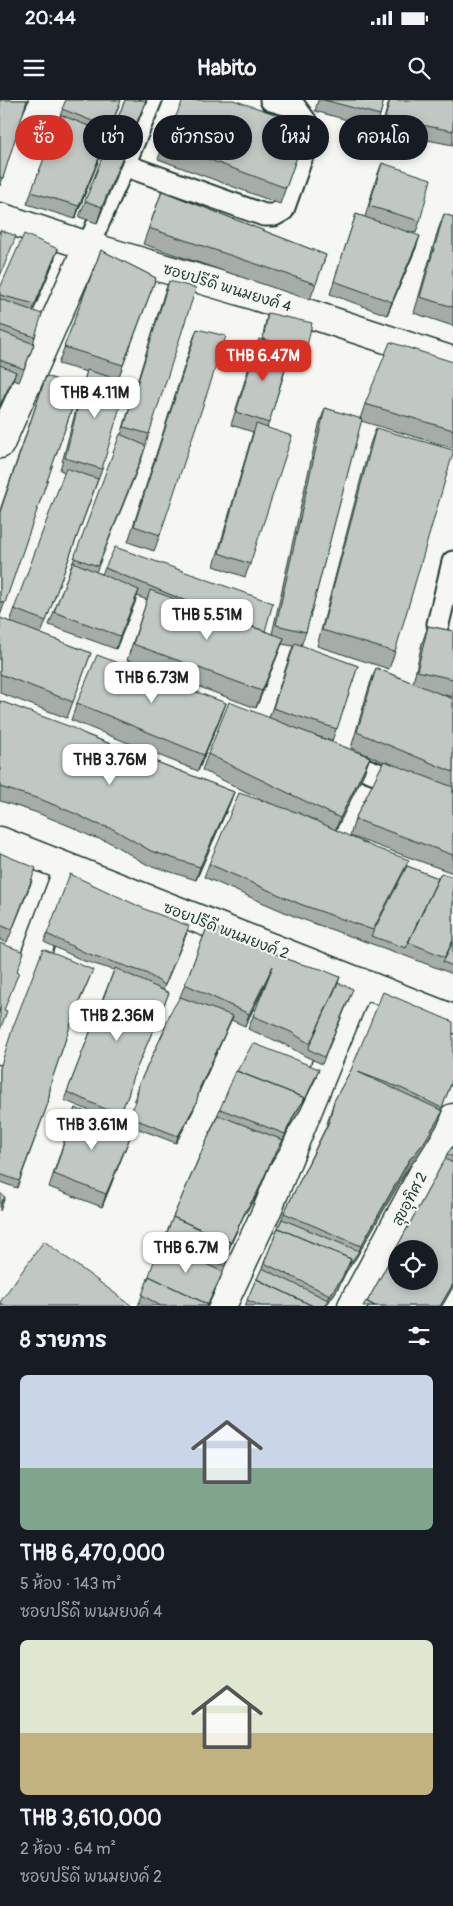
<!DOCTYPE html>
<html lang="th">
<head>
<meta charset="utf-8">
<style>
	:root { --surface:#171b24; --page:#20242c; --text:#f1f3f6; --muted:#9ea1a6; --accent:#d93025 }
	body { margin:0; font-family:Pangolin,"Playpen Sans Thai",sans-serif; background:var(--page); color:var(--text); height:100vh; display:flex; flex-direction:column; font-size:19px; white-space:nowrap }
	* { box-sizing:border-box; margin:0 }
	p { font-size:16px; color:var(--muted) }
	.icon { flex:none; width:28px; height:28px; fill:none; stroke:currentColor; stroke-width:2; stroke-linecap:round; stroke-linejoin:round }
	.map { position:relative; height:1206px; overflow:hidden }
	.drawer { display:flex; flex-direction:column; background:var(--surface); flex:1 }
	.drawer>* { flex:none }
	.hud { position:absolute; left:15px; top:15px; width:424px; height:45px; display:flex; gap:10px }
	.fabs { position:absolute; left:388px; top:1140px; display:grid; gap:10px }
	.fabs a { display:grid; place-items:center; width:50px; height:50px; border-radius:50%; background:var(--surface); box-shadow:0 2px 8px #0003; font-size:25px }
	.price { position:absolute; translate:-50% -42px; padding:0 11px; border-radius:10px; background:#fff; color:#222; font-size:16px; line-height:32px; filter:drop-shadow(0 1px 2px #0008) }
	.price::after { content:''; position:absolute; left:50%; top:30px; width:15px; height:11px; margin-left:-8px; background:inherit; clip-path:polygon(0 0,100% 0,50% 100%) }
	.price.current { background:var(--accent); color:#fff }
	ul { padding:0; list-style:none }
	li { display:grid; align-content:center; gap:10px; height:265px; padding:0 20px }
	li span { display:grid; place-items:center; height:155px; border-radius:8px; color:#555 }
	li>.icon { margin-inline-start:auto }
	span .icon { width:90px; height:90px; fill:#fffc; stroke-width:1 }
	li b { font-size:21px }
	h2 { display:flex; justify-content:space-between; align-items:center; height:60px; padding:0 20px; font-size:21px }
	.chip { padding:0 18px; border-radius:22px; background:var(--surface); box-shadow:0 2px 8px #0003; font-size:18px; line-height:45px }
	.chip.current { background:var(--accent); color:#fff }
	.status { display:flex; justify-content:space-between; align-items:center; height:35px; padding:0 25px; background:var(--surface); direction:ltr }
	.status svg { height:14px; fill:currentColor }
	header { display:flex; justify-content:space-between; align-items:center; height:65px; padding:0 20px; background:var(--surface); font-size:22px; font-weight:700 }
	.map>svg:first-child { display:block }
</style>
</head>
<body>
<div class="status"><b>20:44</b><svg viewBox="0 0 49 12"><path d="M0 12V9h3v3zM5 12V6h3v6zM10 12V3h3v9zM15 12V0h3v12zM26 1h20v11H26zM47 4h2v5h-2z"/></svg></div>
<header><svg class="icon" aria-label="menu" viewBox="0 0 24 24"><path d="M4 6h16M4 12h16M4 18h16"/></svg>Habito<svg class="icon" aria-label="search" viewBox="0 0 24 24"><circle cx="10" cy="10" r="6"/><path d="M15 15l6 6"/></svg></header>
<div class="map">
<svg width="453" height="1206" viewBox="0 0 453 1206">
	<rect width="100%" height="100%" fill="#f6f6f2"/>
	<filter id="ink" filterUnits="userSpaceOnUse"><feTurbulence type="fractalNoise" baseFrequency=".02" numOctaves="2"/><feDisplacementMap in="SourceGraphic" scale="10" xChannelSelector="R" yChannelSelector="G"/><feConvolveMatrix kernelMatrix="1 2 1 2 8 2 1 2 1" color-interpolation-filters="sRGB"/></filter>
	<g filter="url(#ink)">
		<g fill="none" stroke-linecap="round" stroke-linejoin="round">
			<defs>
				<path id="lane" d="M124,65L151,0
					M88,146L124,65L264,115H274L283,110L306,45V22L295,7L271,0
					M438,524L453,462
					M339,659L453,703"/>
				<path id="street" d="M0,117L88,146L240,191L453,261
					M0,344L88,146
					M0,741L453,919
					M0,950L68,769
					M222,1206L268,1108L360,882
					M352,1206L453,1018"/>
			</defs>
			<use href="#lane" stroke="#1f3d34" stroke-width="25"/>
			<use href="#street" stroke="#1f3d34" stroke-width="31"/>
			<use href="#lane" stroke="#f6f6f2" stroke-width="21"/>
			<use href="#street" stroke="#f6f6f2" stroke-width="28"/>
		</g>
		<path fill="#a6aca8" stroke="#1f3d34" d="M0,0H29L23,13L0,86Z
			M66,0H121L104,47L75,119L27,104Z
			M125,0H147L97,123L79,117Z
			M318,0H384L380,15L376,28L315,11Z
			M389,0H453V45L381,31Z
			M308,25L280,104L158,59L164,43Z
			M382,63L420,121L416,133L408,131L416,148L387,215L330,194L356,114L365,117L377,76Z
			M162,91L326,155L310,200L143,144Z
			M444,114L453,117V226L414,213L438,130Z
			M101,150L156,178L118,279L102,369L41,534L91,553L67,618L0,593V518L10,522L65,372L60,370L83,283L87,272L58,264Z
			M54,161L33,211L35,237L33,244H34L29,257L19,282L13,280L0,308V188Z
			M169,181L149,334L142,358L96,472L102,474L105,468L272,534L319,325L325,308L360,319L365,304L453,262V348L361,321L306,532L301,546L358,566L332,641L316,636L370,657L364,673L336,730L407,766L438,778L453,777V874L403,855L296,817L204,777L209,764L271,704L202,670L208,654L269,618L293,546L282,544L256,608L127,560L147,500L137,496L116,549L49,525L121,335L164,194Z
			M268,213L306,251L304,258L290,255L267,328L250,464L245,477L214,466L253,332L231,325L254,251L259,239L262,240L266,220Z
			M197,229L160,435L154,451L128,442L191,245Z
			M46,276L79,288L0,516V410Z
			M376,328L395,552L389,569L317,546L370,344Z
			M428,526L453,531V597L441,594L453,599V773L350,736L355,719L384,662L351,648L370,584L376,568L413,583L422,543Z
			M0,601L234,692L229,705L196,780L146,764L109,742L90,736L72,727L35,712L0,701Z
			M77,603H226L220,619L198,671L71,620Z
			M0,753L32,781L7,843L0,840Z
			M208,825L297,863L340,877L338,883L350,897L322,964L305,956L286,945L248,929L266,884L245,926L231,920L200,990L193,1011L176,1043L126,1024L134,1006L136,991L139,984L180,897Z
			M187,833L163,890L169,893L166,900L131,981L128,996L116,1022L64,1000L114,870L84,861L44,842L47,834Z
			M90,877L75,912L51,982L48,1003L17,1088L0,1082V968Z
			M351,970L453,979L441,1010L443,1011L438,1024L418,1056L405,1073L356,1158L346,1172L337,1190L326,1206H245L256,1179H257L262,1168L284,1113L326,1027L334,1001Z
			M317,976L300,1011L289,1028L281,1047L269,1066L254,1100L243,1117L229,1147L225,1166L220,1179L208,1206H138L173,1117L220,1009Z
			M75,1008L128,1042L102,1107L49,1087Z
			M453,1046V1187L442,1206H363L367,1202L445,1059L447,1054Z
			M0,1202L132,1206H0Z"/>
		<path fill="#878c88" stroke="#1f3d34" d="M27,0H29L21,17Z
			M146,0H147L97,123L102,107Z
			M109,34L104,47L75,119L79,106Z
			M420,136L416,148L387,215L392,202Z
			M58,149L54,161L31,217L35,204Z
			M16,272L11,285L0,308V305Z
			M139,490L135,503L116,549L120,536Z
			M284,538L278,554L256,608L262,591Z
			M226,603L220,619L198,671L204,655Z
			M370,657L364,673L334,734L340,718Z
			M234,692L229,705L196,780L200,767Z
			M273,866L268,879L245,926L249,914Z
			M233,916L230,923L198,994L200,987Z
			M319,969L300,1011L289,1028L281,1047L269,1066L254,1100L243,1117L226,1155L246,1110L272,1059L283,1040L294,1015Z
			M196,1004L193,1011L176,1043L178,1036Z
			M443,1011L438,1024L418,1056L405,1073L356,1158L346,1172L337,1190L326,1206H324L328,1200L330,1195L351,1159L359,1151L361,1146L409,1060Z
			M133,1030L128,1042L102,1107L106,1094Z
			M5,1097L0,1111V1104Z
			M223,1172L220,1179L208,1206H207Z
			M453,1184V1187L442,1206H440Z"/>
		<path fill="#c1c8c3" stroke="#1f3d34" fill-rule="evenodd" d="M0,0H27L3,78L0,77Z
			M66,0H121L110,28L62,9Z
			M125,0H146L102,107L85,101Z
			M183,0H233L308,25L286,88L164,43Z
			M324,0H384L380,15Z
			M390,0H453V31L385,18Z
			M61,15L109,34L79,106L31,92Z
			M382,63L431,79L420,121L369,106Z
			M162,91L326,155L316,184L149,128Z
			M356,114L420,136L392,202L334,181Z
			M444,114L453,117V207L420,197Z
			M0,130L16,136L0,176Z
			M24,134L58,149L35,204L0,195V188Z
			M101,150L156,178L123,265L64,247Z
			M169,181L196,188L149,334L124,327Z
			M0,199L42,214L35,237L0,225Z
			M268,213L312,223L306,251L263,239Z
			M197,229L226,236L160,435L134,426Z
			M0,231L34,244L24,269L0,260Z
			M259,239L290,252L269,323L236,312Z
			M390,242L453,262V330L365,304Z
			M0,265L16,272L0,305Z
			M87,270L127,282L102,369L65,358Z
			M46,276L79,288L5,503L0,502V412Z
			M325,308L362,319L306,532L276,525Z
			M256,324L292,336L250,464L219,453Z
			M376,328L453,350V353L395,552L322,530Z
			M120,334L146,346L98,466L74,458Z
			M66,368L98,379L46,521L14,509Z
			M115,447L273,503L265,531L243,524L105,468Z
			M73,462L139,490L120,536L54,512Z
			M150,490L284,538L262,591L133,544Z
			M0,518L91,553L73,602L0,574Z
			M428,526L453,531V579L417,571Z
			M295,543L358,566L337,629L273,608Z
			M97,555L226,603L204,655L77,603Z
			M376,568L453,599V672L357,632Z
			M0,601L71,627L87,635L234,692L200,767L151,751L113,729L94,723L76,714L40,699L0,687Z
			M229,602L370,657L340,718L208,654Z
			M384,661L453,687V755L355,719Z
			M239,693L299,713L373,747L409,760L373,830L300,804L209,764Z
			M0,753L36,768L12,830L0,825Z
			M407,766L438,778L406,848L371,836Z
			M441,773L453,777V840L445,857L408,842Z
			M70,774L147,810L189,826L165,885L146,873L86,853L47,834Z
			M208,825L297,863L321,869L340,877L310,944L291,932L253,916L273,866L249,914L185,884Z
			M453,842V866L443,862Z
			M0,843L24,852L17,871L19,872L4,910L7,911L0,930Z
			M43,849L93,870L77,906L51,982L48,1003L19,1081L0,1074V968L13,927Z
			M115,868L169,893L132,979L128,996L119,1015L67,992Z
			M338,883L353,889L324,957L308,949Z
			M383,892L453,922V978L442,1008L403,989L358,972L443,1011L423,1044L409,1060L361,1146L284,1113L329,1022L334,1001L351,970Z
			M180,897L233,916L200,987L196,1004L178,1036L129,1017L136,1001L139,984L163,933L170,913Z
			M253,943L319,969L303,1004L305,998L237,971Z
			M236,971L305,998L294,1015L285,1034L220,1009Z
			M75,1008L133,1030L106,1094L54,1074Z
			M218,1015L283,1040L272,1059L257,1093L246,1110L230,1144V1142L173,1117Z
			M453,1046V1057L447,1054Z
			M445,1059L453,1063V1184L440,1206H375L367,1202ZM396,1149H429V1181H396Z
			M0,1093L5,1097L0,1104Z
			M173,1117L230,1142L225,1166L165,1138Z
			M282,1119L359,1151L349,1165L351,1159L278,1128Z
			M278,1128L351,1159L342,1178L330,1195L264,1163Z
			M44,1141L132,1206H6L0,1202Z
			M163,1144L223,1172L207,1206V1204L149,1176L148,1179L153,1164Z
			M262,1168L328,1200L324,1206H313L257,1179Z
			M149,1176L207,1204V1206H161L142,1195Z
			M256,1179L313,1206H261L247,1200Z
			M366,1201L375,1206H363Z"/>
	</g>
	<g text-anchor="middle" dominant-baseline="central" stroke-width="4" stroke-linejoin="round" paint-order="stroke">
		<g font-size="15" fill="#1f3d34" stroke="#f6f6f2">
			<text transform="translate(227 188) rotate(17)">ซอยปรีดี พนมยงค์ 4</text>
			<text transform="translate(226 831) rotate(21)">ซอยปรีดี พนมยงค์ 2</text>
			<text transform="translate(410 1099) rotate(-62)">สุขอุทิศ 2</text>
		</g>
	</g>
</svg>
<div class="fabs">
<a><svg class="icon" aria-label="locate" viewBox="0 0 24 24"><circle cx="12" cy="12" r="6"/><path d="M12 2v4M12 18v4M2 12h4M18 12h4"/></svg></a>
</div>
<b class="price current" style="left:263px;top:282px">THB 6.47M</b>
<b class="price" style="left:95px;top:319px">THB 4.11M</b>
<b class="price" style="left:207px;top:541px">THB 5.51M</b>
<b class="price" style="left:152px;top:604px">THB 6.73M</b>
<b class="price" style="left:110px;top:686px">THB 3.76M</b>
<b class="price" style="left:117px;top:942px">THB 2.36M</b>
<b class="price" style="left:92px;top:1051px">THB 3.61M</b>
<b class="price" style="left:186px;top:1174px">THB 6.7M</b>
<div class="hud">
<a class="chip current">ซื้อ</a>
<a class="chip">เช่า</a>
<a class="chip">ตัวกรอง</a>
<a class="chip">ใหม่</a>
<a class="chip">คอนโด</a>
</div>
</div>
<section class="drawer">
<h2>8 รายการ<svg class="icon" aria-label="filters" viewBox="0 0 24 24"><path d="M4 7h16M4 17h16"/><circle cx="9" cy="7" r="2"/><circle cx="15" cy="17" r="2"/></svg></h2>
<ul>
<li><span style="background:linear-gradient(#c9d6e8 60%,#7fa58c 0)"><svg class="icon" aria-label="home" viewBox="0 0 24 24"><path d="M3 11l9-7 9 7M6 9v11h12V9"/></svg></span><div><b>THB 6,470,000</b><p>5 ห้อง · 143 m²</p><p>ซอยปรีดี พนมยงค์ 4</p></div></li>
<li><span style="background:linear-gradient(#dfe7d0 60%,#c2b280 0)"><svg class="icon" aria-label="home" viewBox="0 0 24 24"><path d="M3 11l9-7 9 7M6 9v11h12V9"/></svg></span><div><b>THB 3,610,000</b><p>2 ห้อง · 64 m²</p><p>ซอยปรีดี พนมยงค์ 2</p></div></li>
</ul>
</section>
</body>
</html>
